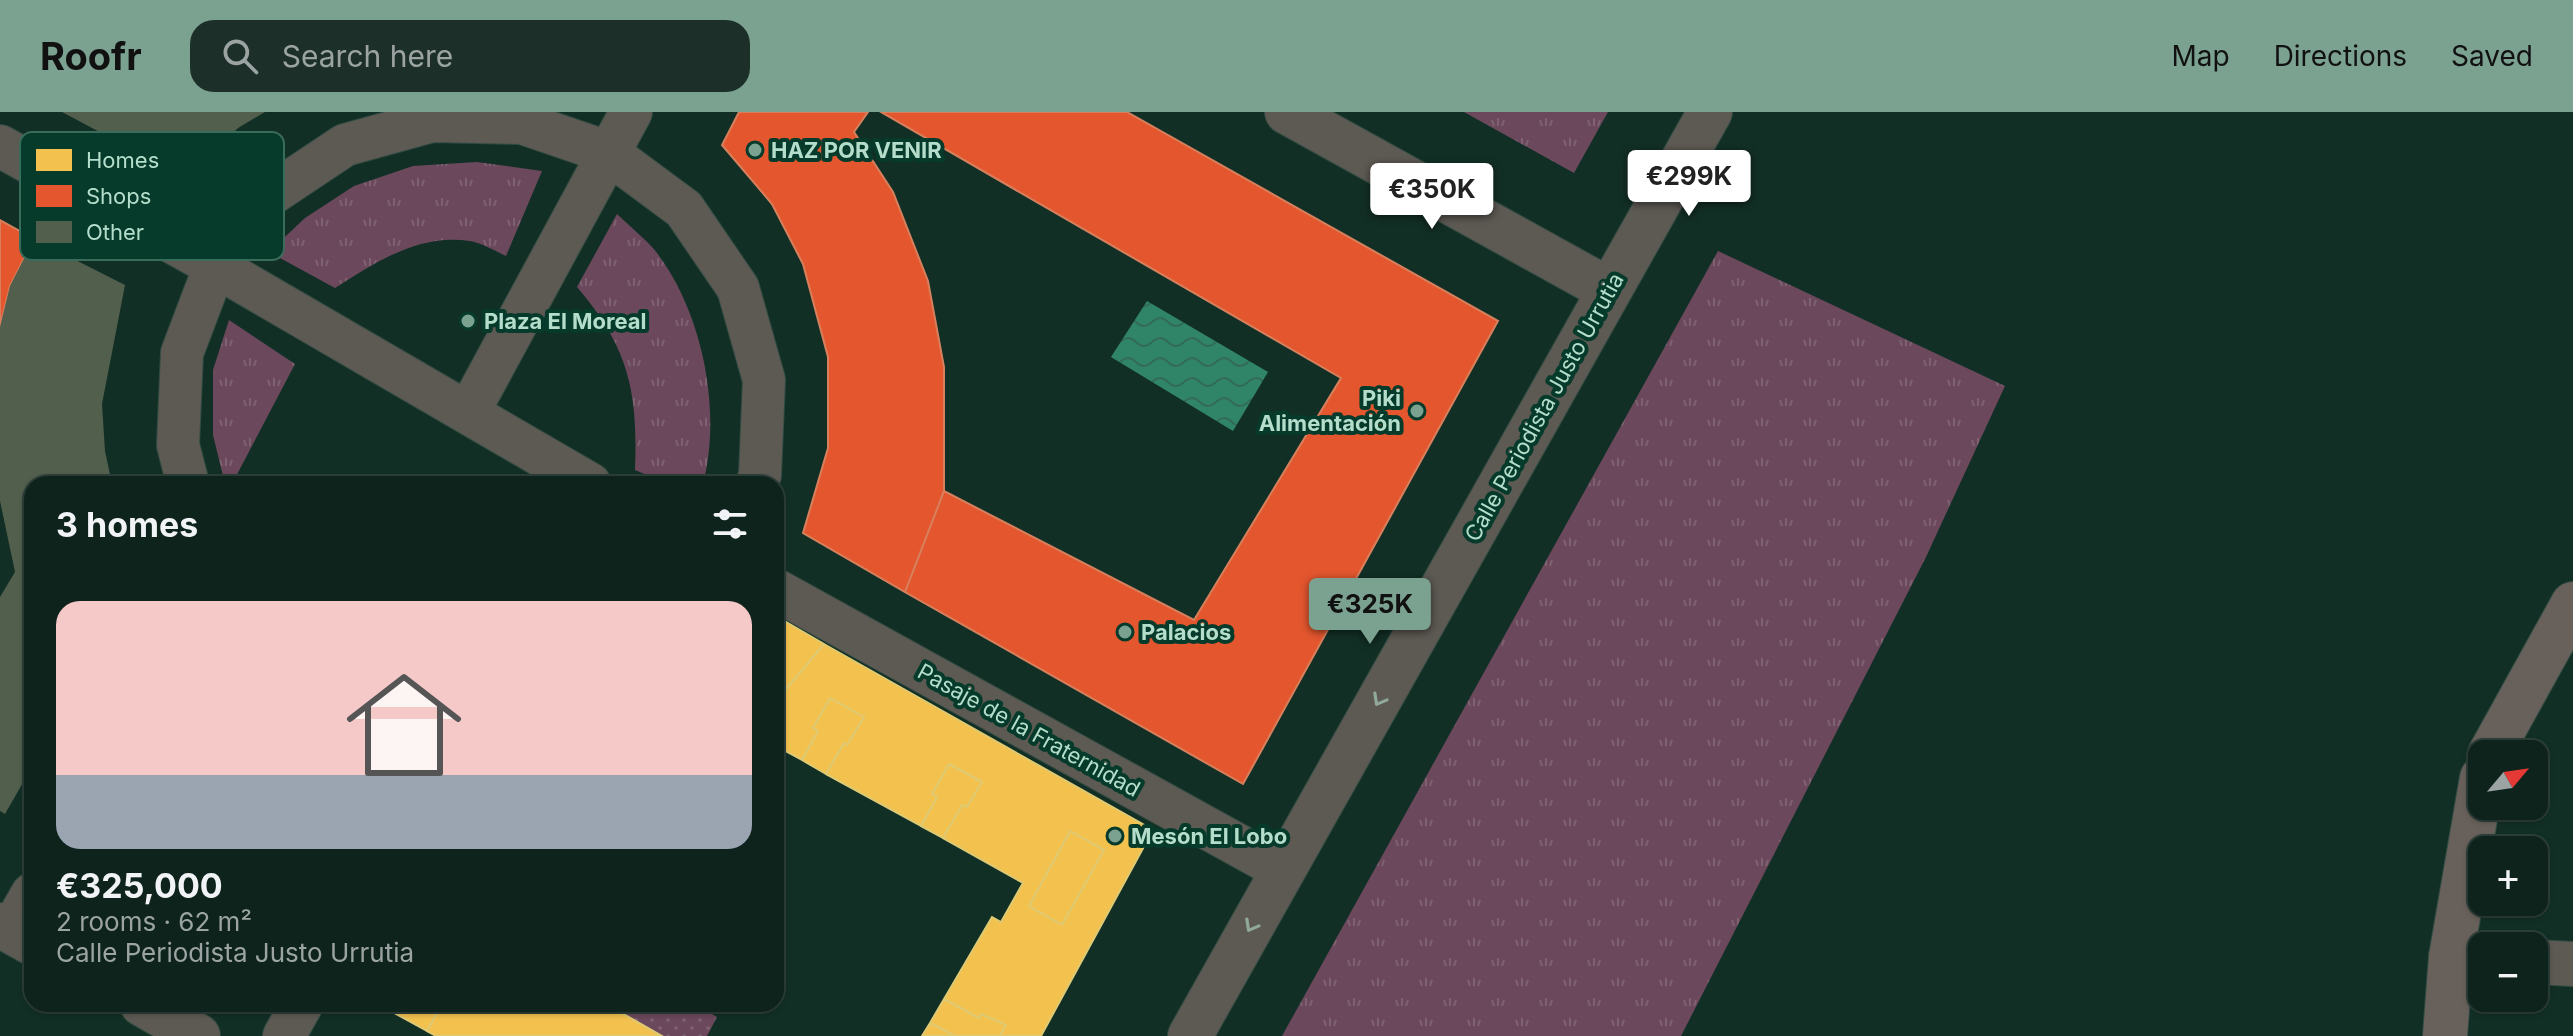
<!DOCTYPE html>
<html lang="en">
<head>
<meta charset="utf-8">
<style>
	:root { --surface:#0e231c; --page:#1c2f29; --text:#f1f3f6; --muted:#9ba4a3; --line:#2e403b; --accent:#7ba191 }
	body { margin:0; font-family:Inter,sans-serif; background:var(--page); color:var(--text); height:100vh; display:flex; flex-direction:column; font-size:30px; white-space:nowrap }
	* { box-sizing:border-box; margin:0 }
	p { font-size:26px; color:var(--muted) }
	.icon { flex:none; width:44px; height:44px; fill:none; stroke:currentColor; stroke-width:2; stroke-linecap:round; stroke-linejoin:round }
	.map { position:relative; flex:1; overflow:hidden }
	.sheet { position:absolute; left:24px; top:364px; width:760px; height:536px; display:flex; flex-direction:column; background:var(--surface); border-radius:24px; box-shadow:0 2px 6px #0004,0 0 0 2px var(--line) }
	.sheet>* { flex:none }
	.needle { width:52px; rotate:61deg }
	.fabs { position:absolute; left:2468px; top:628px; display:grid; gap:16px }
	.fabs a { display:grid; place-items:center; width:80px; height:80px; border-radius:16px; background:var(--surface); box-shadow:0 2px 6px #0004,0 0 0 2px var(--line); font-size:40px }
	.price { position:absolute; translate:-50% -68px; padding:0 18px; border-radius:8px; background:#fff; color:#222; font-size:26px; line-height:52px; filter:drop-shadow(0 2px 4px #0008) }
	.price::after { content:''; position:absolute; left:50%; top:48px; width:24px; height:18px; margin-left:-12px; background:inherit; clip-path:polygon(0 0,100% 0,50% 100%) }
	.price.current { background:var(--accent); color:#111 }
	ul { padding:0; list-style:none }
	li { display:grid; align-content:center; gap:16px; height:424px; padding:0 32px }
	li span { display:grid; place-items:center; height:248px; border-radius:24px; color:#555 }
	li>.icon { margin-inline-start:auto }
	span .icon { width:144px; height:144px; fill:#fffc; stroke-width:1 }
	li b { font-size:34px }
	h2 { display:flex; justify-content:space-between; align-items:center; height:96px; padding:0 32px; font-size:34px }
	header { display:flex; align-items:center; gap:48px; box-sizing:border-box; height:112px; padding:0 40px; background:var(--accent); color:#111 }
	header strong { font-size:38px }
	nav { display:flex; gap:44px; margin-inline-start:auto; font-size:28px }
	.search { width:560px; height:72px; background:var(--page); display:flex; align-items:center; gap:20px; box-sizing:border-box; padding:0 28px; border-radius:24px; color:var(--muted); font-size:30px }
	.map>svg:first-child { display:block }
</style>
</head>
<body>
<header>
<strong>Roofr</strong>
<div class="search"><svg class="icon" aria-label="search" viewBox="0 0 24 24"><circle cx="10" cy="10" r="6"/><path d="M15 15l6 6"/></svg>Search here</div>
<nav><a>Map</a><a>Directions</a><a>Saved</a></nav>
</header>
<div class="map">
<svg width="2573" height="924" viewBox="0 0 2573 924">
	<defs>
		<pattern id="grass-tufts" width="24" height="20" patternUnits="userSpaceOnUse" patternTransform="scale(2)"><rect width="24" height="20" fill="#6b485c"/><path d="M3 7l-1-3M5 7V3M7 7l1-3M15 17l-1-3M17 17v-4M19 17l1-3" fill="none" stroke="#7e6272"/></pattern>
		<pattern id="garden-dots" width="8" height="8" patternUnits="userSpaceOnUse" patternTransform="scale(2)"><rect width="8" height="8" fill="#6b485c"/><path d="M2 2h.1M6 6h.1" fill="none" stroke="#7e6272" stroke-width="1.8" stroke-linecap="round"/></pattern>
		<pattern id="water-waves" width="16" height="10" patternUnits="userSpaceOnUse" patternTransform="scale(2)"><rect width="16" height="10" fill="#308568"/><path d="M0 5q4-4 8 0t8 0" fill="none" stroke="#326b57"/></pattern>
	</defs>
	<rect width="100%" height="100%" fill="#122f26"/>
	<path fill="url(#grass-tufts)" d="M1464,0H1608L1574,61Z
		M477,50L542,59L506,144C495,139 482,131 470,129C419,121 376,150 335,176L269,140L305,106L354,74L413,54Z
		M617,102C630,115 646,127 657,141C703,202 722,299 703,372H668L635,358C638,280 629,236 577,175Z
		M1718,139L2005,274L1926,445L1681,924H1282Z
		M229,208L295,252L232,372H225L213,323V258Z"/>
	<path fill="url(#garden-dots)" d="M606,892H695L717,905L707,924H662Z"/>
	<path fill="url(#water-waves)" d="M1147,189L1268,260L1233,319L1111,245Z"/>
	<path fill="#f2c14e" stroke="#dfca74" stroke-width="2" fill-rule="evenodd" d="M776,504L824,532L776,589Z
		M824,532L1153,718L1041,924H1000L1006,913L981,902L979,906L944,887L992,805L1001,810L1023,771L943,726L962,693L967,695L982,670L949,652L932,682L937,685L921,714L826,662L844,631L847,633L864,605L830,586L813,616L818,619L802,648L776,634V589ZM1070,719L1104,738L1062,813L1029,794Z
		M830,586L864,605L847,633L844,631L826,662L802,648L818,619L813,616Z
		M949,652L982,670L967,695L962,693L943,726L921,714L937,685L932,682Z
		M1070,719L1104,738L1062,813L1029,794Z
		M944,887L979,906L981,902L1006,913L1000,924H955L930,911Z
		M378,892H442L427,919Z
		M442,892H606L662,924H436L427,919Z
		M930,911L955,924H922Z"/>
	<path fill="#e4572e" stroke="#d6805d" stroke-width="2" d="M739,0H868L854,20L893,80L928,169L944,255V379L905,480L803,421L828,336V245L803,152L772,92L722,33Z
		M881,0H1127L1498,209L1243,672L905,480L944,379L1194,508L1341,266Z
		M0,108L34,127L10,174L0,215Z"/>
	<path fill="#525f4c" d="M62,0H265L238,16L188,67Z
		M34,127L125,173L102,292L105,339L112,372H32V655L5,702L0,699V485L15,460L0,389V215L10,174Z"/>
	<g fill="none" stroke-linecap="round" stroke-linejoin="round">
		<defs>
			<path id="pedestrian" d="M0,34L215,154L590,372
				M468,301L631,0
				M188,372L178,333L182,241L215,154L270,83L345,33L432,9L522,11L607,40L684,97L738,176L764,268L760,363L757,372
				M776,478L1283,758
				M11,819L32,782
				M284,924L302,892"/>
			<path id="minor" d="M1287,0L1609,178
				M2451,845L2482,847
				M2534,850L2573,852"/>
			<path id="tertiary" d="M0,813L32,831
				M142,892L198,924
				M1190,924L1710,0"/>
			<path id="secondary" d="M2490,642L2573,492
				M2445,924L2451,845L2482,666"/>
		</defs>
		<use href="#pedestrian" stroke="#324c43" stroke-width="44"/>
		<use href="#minor" stroke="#324c43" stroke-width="46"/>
		<use href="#tertiary" stroke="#324c43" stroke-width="46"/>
		<use href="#secondary" stroke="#324c43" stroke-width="46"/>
		<use href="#pedestrian" stroke="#5d5953" stroke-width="42"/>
		<use href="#minor" stroke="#5d5953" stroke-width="44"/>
		<use href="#tertiary" stroke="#5d5953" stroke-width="44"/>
		<use href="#secondary" stroke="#68615b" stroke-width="44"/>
	</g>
	<defs><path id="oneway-chevron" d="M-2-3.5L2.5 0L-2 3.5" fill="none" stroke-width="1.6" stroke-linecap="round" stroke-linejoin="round" transform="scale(2)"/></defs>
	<g stroke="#91a99b">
		<use href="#oneway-chevron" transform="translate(1379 588) rotate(119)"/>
		<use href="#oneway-chevron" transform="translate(1251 814) rotate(119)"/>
	</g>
	<g fill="#7ba191" stroke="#063b2b" stroke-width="3">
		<circle cx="755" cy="38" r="8"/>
		<circle cx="468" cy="209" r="8"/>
		<circle cx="1417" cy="299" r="8"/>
		<circle cx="1125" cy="520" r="8"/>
		<circle cx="1115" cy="724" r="8"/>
	</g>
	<g text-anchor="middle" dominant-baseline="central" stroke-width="8" stroke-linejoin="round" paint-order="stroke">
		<g font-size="22" font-weight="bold" fill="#b4decb" stroke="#063b2b" text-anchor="start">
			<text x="771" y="38">HAZ POR VENIR</text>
			<text x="484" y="209">Plaza El Moreal</text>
			<text x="1401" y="286" text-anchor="end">Piki<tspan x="1401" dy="25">Alimentación</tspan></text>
			<text x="1141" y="520">Palacios</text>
			<text x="1131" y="724">Mesón El Lobo</text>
		</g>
		<g font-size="22" fill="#b4decb" stroke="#063b2b">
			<text transform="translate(1544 295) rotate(-61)">Calle Periodista Justo Urrutia</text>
			<text transform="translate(1029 618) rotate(29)">Pasaje de la Fraternidad</text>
		</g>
	</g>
	<rect x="20" y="20" width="264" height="128" rx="12" fill="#063b2b" stroke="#3a6c5b" stroke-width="2"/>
	<rect x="36" y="37" width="36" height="22" fill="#f2c14e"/>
	<rect x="36" y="73" width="36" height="22" fill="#e4572e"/>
	<rect x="36" y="109" width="36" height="22" fill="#525f4c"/>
	<g font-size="22" fill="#b4decb">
		<text x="86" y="56">Homes</text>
		<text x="86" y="92">Shops</text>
		<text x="86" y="128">Other</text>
	</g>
</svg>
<div class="fabs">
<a><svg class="needle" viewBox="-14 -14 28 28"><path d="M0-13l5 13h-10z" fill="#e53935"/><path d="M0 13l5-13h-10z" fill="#9ba4a3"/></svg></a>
<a>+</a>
<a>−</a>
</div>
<b class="price" style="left:1689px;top:106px">€299K</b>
<b class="price" style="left:1432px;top:119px">€350K</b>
<b class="price current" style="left:1370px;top:534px">€325K</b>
<section class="sheet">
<h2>3 homes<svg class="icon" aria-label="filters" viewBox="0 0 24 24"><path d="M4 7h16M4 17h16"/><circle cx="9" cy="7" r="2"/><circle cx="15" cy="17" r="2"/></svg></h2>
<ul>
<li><span style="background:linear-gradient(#f6c9c9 70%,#9aa5b1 0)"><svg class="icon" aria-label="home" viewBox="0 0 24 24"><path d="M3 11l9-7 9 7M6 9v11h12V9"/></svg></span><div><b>€325,000</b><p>2 rooms · 62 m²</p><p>Calle Periodista Justo Urrutia</p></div></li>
</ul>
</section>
</div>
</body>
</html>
